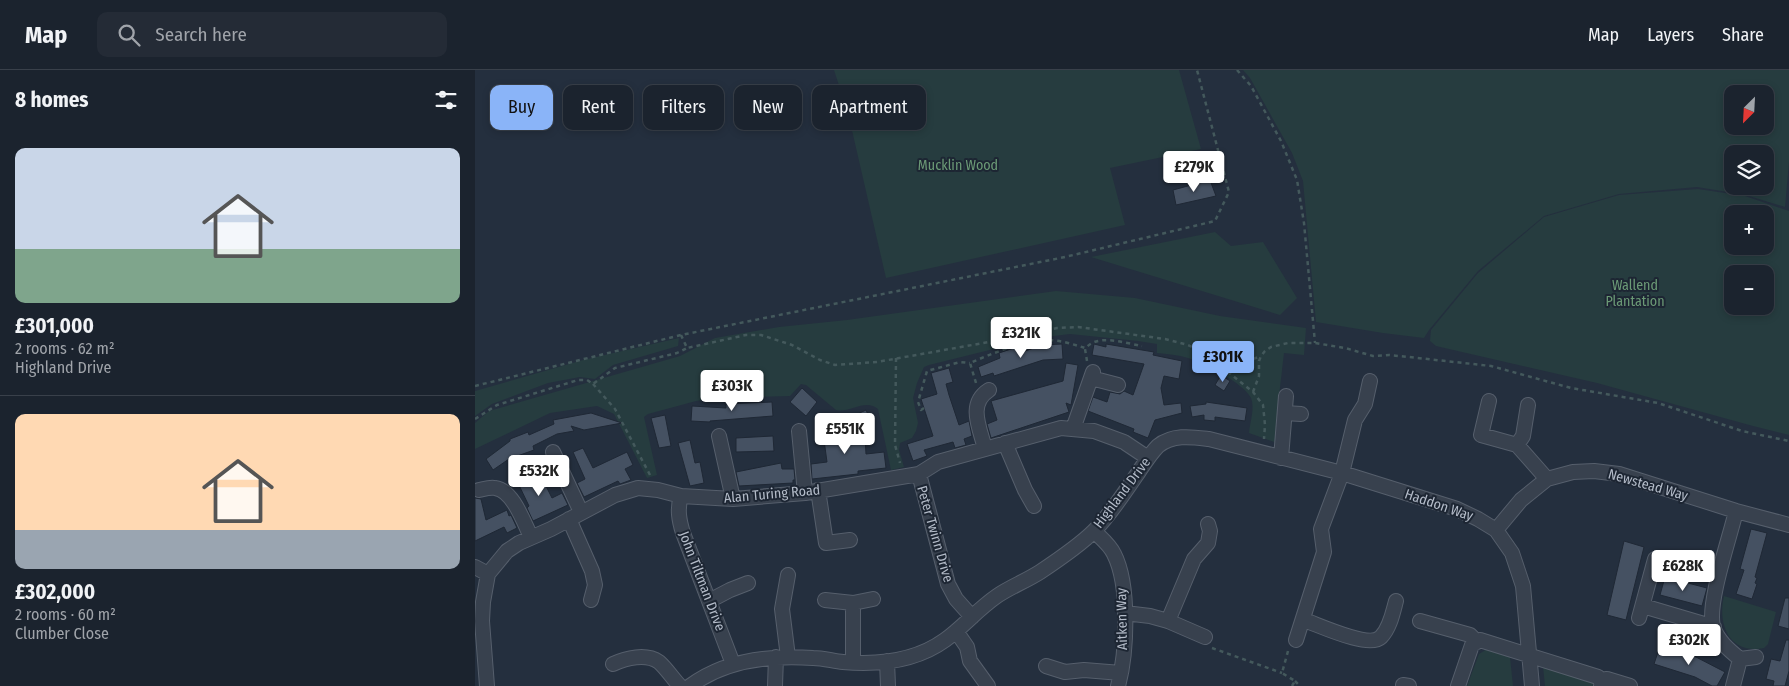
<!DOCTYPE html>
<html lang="en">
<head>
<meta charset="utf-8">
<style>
	:root { --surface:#1b232e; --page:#242b36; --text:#f1f3f6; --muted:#a0a4aa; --line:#39404a; --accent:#8ab4f8 }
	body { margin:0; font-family:"Fira Sans Condensed",sans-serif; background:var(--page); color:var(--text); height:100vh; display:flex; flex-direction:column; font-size:19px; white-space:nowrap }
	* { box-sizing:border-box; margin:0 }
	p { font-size:16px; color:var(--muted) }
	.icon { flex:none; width:28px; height:28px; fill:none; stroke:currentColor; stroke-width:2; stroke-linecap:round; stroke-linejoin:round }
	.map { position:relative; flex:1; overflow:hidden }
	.drawer { display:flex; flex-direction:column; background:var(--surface); width:475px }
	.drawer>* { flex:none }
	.banner { position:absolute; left:15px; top:15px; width:475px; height:45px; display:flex; gap:10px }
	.needle { width:32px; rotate:204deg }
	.controls { position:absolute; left:1249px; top:15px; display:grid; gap:10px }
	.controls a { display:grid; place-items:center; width:50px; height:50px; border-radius:10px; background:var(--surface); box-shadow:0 2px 8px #0003,0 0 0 1px var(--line); font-size:25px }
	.price { position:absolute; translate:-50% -42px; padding:0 11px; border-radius:5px; background:#fff; color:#222; font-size:16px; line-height:32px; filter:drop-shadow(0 1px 2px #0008) }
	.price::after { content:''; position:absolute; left:50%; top:30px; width:15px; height:11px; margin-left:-8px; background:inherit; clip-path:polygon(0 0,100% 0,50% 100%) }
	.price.on { background:var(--accent); color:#111 }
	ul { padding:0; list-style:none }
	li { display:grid; align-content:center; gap:10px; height:265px; padding:0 15px }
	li+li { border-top:1px solid var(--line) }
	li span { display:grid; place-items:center; height:155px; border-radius:10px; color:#555 }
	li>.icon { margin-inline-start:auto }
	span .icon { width:90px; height:90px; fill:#fffc; stroke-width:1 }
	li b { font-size:21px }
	h2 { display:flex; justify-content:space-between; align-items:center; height:60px; padding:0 15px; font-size:21px }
	.pill { padding:0 18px; border-radius:10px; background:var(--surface); box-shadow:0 2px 8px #0003,0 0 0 1px var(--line); font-size:18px; line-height:45px }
	.pill.on { background:var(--accent); color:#111 }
	header { display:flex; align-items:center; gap:30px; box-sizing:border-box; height:70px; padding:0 25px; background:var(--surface); border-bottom:1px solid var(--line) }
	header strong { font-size:24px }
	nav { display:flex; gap:28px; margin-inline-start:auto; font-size:18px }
	.search { width:350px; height:45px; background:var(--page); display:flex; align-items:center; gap:12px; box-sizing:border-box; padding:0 18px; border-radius:10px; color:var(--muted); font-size:19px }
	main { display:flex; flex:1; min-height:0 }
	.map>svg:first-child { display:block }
</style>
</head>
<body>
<header>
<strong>Map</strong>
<div class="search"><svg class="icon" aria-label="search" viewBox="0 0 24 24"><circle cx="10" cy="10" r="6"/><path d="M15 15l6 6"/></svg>Search here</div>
<nav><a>Map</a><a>Layers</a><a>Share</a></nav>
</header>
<main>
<section class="drawer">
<h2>8 homes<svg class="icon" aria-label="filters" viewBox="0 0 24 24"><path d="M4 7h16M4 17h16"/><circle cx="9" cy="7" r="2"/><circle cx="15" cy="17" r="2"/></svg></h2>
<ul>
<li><span style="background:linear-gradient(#c9d6e8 65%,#7fa58c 0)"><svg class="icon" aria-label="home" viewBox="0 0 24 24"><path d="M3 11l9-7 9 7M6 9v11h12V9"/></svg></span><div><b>£301,000</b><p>2 rooms · 62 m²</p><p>Highland Drive</p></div></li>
<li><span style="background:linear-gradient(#ffd9b3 75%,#9aa5b1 0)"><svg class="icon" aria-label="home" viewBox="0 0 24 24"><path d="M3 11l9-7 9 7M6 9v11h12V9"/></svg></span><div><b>£302,000</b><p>2 rooms · 60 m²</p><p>Clumber Close</p></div></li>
</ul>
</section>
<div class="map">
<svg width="1314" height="616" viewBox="0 0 1314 616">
	<rect width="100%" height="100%" fill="#242f3e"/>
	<path fill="#263c3f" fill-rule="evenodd" d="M359,0H704L726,79L635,98L650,155L411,208L373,43Z
		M768,0H1314V92L1310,137L1271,125L1222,117L1144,124L1069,146L1003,201L954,260L949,268L908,263L841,252L828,111L817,83L775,8ZM1258,24H1290V56H1258ZM1258,84H1290V116H1258Z
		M1223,119L1270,126L1314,141V365L1278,356L1122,313L961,276L955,271L956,260L1003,203L1069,147L1144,125ZM1258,144H1290V176H1258ZM1258,204H1290V236H1258Z
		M740,162L756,176L788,172L822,228L805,245L616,187Z
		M581,221L660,228L745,246L831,258L829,285L809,283L804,326L802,373L774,363C775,352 780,338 776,328C769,313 728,293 713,288C703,285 692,284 682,283V274L663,271L595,264L563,268L454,295L449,297L442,313L438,328L443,353L441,361L437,368L425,373L424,380L429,397L416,400L403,339C391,328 375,343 361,340L331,315L326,314L315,326L244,328L221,331L173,344L169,347L182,405L172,408L139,344L122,336L75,343L0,379V353L14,341L205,286L240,268L304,257L372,250Z
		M204,268L203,276L138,295L120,309L105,307L73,313L17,334L0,346V321L108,290Z
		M1249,526L1301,542L1293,574L1289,578C1255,585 1242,555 1249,526Z
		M1012,579L1035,587L1038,616H992L1004,584Z
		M1068,596L1118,612L1120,616H1070Z"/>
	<path fill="#455162" stroke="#1f2835" d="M735,110L741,126L701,135L698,120Z
		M587,274L588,289L568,290L519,306L518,303L506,307L503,297L525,288L524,283L545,276L547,282L568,275Z
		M619,274L631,277V274L679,282L678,285L707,291L704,309L689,306L686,318L689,335L706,333L707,343L680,350L673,368L658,362L659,359L613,341L618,327L632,332L635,322L645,324L649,321L658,325L669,294L617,285Z
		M591,293L603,295L596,335L591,333L594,342L516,368L512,354L522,350L516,331L588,311Z
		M474,298L478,312L471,314L474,325L484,355L494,351L497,366L489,369L491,375L480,378L478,372L449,380L452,386L438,391L432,374L458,366L446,329L462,324L456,303Z
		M746,305L755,311L749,321L740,315Z
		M327,318L342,332L331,346L315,332Z
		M297,332L298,346L235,351V352L216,351L217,336L251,338V334Z
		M731,332L772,338L770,351L740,347V351L729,350V345L717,347L715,336L731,334Z
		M391,340L398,356L384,362L376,347Z
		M116,343L147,353L109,360L96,356L99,361L82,364L58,376L59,380L34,389L18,400L11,389L35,371V369L53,362L54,365L79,354L78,350Z
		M190,345L196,376L184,378L176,348Z
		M357,347L361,369L390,367L391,384L409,382L411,398L383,401V404L337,409L336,394L352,392L346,348Z
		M298,366L299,381L261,382V368Z
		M215,370L220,393L225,392L229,413L215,416L203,373Z
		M108,378L118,398L152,382L158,395L150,399L156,410L145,414L143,411L109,427L102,413L110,409L98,382Z
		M306,393L307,399H319L320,410H318V413L264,416L261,402Z
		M64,402L77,428L87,423L93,435L58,451L52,438L54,436L41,409L51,404L53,407Z
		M0,428L6,429L11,450L32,440L34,446L36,445L42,458L32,463L29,457L0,471Z
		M1276,459L1292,463L1280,507L1282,508L1280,513L1282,514L1277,529L1261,524L1269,500L1265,499Z
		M1149,471L1169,477L1151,550L1132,545Z
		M1190,507L1232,518L1227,536L1185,525Z
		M1310,528H1314V559L1303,556Z
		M1311,570H1314V601L1310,616H1298L1299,611L1291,609L1296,589L1305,591Z
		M1185,576L1221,587L1250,602L1242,616H1237L1220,607L1179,594Z"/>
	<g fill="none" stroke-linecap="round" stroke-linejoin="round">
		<defs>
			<path id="minor" d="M616,308L643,315
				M1014,331L1006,365L1042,375L1072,409
				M810,343L826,344
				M598,359L618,302
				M324,361L330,423
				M244,366L258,429
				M530,373L550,420L559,436
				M1042,375L1048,366L1053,335
				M510,379C505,358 492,334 514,320
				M78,382L106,442
				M806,388L811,326
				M444,404L473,514L481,529L497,547
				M4,420C9,419 15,417 20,418C38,420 49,453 56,467
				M343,420L351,473L375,470
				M206,426C202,439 204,450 208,463L258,594
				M94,449L117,501L120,515L116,530
				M1021,460L1046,430L1072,409L1098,402L1119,401L1144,404L1261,441L1314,455
				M619,461C626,468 635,475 639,484C655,515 652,583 643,616
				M0,497L13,504
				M313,505L307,539L313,587
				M350,530L378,533L398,529
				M234,531L255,520L273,513
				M1168,536L1239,557
				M650,543L675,546L693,551L730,567
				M1164,548L1180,489
				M829,550C844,555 894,579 906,567C915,558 918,542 921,531
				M693,551L719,489L733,473L735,461L733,454
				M945,551L995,565L1002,572
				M481,561L492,577L495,591L513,616
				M821,570L849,482L846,459L867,403L880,350L890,334L895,311
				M1265,589L1281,587
				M412,591L413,616
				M378,592V533
				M138,594C151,588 171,583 184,592C192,599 198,609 205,616
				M571,596L590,602L609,600L646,603
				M1125,610L1132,609L1155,616
				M928,615L934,616
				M12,616L7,551L8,532L13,504L32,481L44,473L76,459L140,425L163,418L183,420L206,426L258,429L330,423L444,404L463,392L586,358L619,361L649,372L673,388
				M215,616C250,590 296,585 338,588C348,588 358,591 368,592C403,595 441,591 470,570C488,557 503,539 522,526C535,517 551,511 565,502C583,490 604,476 619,461C636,444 649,423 663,403C669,394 675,384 683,376C698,364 717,367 734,369L867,403L982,439L1003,449L1021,460L1037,483L1048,516L1057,616
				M300,616L301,587
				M983,616L997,575L1005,570L1123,607L1127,613L1126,616
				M1258,616L1265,589C1254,580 1242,570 1238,556C1232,533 1255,467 1261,441"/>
		</defs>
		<use href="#minor" stroke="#565f6c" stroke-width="16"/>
		<path stroke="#44595c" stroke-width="2.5" stroke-dasharray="4 4" stroke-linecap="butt" d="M762,0L776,16L806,71L822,110L829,153L840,273
			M206,265L212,278L271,265H286L317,275L345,290L360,295L402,292L542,267L582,258L603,257L690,269L713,275L728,282L778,322L788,335L790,355L789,369
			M421,288L420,375L425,393
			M612,291L610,279C622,263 649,273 667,276
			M739,291C745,289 750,292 756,292C767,293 776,290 786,286
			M501,313L495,293C516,284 545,272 567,270C582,269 597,274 610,278
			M118,314L140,339L175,405
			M0,316L206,265L590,187L740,151L754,122L722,0
			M778,322L784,306V291L786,286L790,281L796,277L813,273H840L870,278L898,286L914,285L934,287L1016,296L1096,318L1183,333L1267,361L1314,371
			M449,338L446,340L443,332L452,301L485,292L495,293
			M0,349L22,335L103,310H112L118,314L140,298L202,283L212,278
			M737,578L807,603
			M813,581L807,603L820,611L817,616
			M820,611L825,616"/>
		<use href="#minor" stroke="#38414e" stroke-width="14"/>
	</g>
	<g text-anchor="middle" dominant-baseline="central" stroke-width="4" stroke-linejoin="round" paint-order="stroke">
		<g font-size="14" fill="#6b9a76" stroke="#1d2633">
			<text x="483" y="95">Mucklin Wood</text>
			<text x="1160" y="215">Wallend<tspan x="1160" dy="16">Plantation</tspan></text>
		</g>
		<g font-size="14" fill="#b4bcc9" stroke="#1d2633">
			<text transform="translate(1173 415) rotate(16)">Newstead Way</text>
			<text transform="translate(647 423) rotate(-53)">Highland Drive</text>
			<text transform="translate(297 424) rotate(-5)">Alan Turing Road</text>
			<text transform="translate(964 435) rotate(19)">Haddon Way</text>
			<text transform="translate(460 464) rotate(74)">Peter Twinn Drive</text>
			<text transform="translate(227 511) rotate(69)">John Tiltman Drive</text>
			<text transform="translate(647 549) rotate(-91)">Aitken Way</text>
		</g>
	</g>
</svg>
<div class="controls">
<a><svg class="needle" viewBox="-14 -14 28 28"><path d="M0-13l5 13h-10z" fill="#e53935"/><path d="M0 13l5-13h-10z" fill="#a0a4aa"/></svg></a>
<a><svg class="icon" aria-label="layers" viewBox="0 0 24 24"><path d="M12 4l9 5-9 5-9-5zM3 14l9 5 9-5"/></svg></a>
<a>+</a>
<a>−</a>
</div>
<b class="price" style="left:719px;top:123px">£279K</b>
<b class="price" style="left:546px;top:289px">£321K</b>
<b class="price on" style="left:748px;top:313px">£301K</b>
<b class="price" style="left:257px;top:342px">£303K</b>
<b class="price" style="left:370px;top:385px">£551K</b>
<b class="price" style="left:64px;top:427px">£532K</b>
<b class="price" style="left:1208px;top:522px">£628K</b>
<b class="price" style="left:1214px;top:596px">£302K</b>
<div class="banner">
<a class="pill on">Buy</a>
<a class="pill">Rent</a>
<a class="pill">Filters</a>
<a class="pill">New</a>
<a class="pill">Apartment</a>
</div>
</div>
</main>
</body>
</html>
